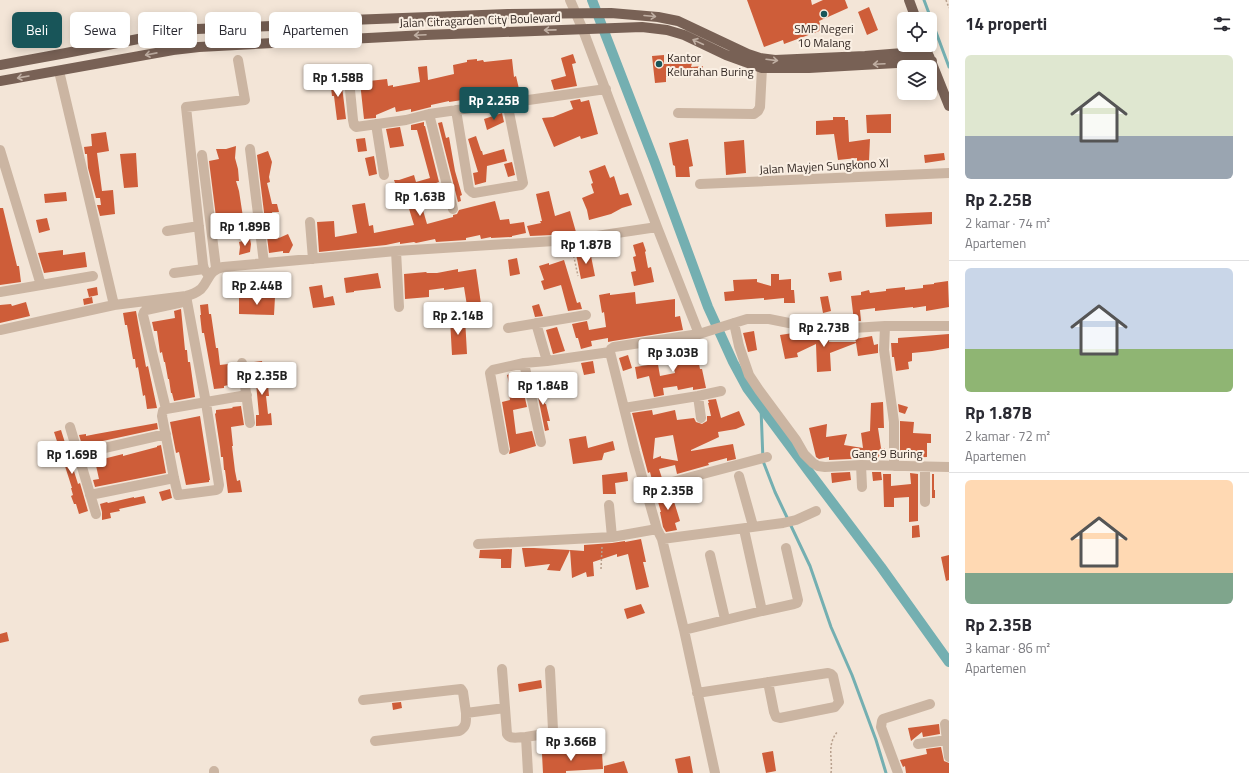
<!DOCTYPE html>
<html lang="id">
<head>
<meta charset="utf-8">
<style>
	:root { --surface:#fff; --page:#f2f2f3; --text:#2b2b33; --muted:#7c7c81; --line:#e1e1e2; --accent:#185559 }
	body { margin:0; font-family:"Titillium Web",sans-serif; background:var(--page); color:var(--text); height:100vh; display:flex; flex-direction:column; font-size:15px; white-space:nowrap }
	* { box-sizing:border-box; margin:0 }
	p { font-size:13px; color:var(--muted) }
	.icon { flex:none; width:22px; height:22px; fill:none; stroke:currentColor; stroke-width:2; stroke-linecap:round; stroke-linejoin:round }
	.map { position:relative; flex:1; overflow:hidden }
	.drawer { display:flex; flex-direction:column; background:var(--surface); width:300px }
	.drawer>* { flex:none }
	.top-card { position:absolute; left:12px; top:12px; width:380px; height:36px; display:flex; gap:8px }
	.controls { position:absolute; left:897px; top:12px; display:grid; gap:8px }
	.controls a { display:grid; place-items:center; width:40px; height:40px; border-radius:6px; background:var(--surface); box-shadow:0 2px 10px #0003; font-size:20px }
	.price { position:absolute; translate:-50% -34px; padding:0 9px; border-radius:4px; background:#fff; color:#222; font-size:13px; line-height:26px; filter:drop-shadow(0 1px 2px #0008) }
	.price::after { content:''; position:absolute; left:50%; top:24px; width:12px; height:9px; margin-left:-6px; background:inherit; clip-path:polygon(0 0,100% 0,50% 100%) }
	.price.on { background:var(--accent); color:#fff }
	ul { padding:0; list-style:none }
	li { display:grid; align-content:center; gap:8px; height:212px; padding:0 16px }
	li+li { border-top:1px solid var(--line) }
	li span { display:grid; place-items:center; height:124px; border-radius:6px; color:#555 }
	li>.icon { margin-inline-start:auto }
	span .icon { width:72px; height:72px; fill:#fffc; stroke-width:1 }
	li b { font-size:17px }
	h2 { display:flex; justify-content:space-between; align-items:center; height:48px; padding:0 16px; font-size:17px }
	.pill { padding:0 14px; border-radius:6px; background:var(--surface); box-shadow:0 2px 10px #0003; font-size:14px; line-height:36px }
	.pill.on { background:var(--accent); color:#fff }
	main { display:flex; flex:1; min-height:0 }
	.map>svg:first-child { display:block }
</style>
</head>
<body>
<main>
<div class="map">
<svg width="949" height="773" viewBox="0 0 949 773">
	<rect width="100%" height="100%" fill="#f3e5d7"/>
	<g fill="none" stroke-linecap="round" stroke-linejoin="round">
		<path stroke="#74afb1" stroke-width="3" d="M924,0L949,67
			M761,408L763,461L775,492L810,566L831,627L852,675L876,740L886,773"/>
		<path stroke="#74afb1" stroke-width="10" d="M592,0L655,163L708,307L733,362L747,388L810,473L881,567L949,662"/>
	</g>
	<path fill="#ce5d39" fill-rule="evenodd" d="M747,0H811L812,5L823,0H845L848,8L819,21L822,30L784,44L783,40L764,47Z
		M869,7L878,30L867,35L858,12Z
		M573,54L576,63L572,64L577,86L554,90L551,80L566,76L561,58Z
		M664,55V64L692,63L691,67L703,66V75L666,77V82L655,83L652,56Z
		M477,59V61L483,60L484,62L512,59L514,77L516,76L519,89L504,92V96L496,98V95L449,102V101L431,105V107L411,112V109L396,112L395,107L376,115V118L364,119L360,82L387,79L388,86L393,85V87L420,82L418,67L427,66L428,80L454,74L453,65L467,62V60Z
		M341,78L346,119L337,120L334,96H332L330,80Z
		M580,99L581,102L589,100L598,134L581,139L580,136L554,147L542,118L553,117L573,109L570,101Z
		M502,113L504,122L487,130L484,119Z
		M891,114V133H867L866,115Z
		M833,117H845V120H848L849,142L870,139L869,161H857V158L838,160L834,134L816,135V121L833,120Z
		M424,122V126H425L439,182L436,183L435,188L418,193L427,224L453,217V215L457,214L459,210L495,201L500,220L509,219L510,224L524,222L526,233L512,236V237H511L491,238V237L481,239L480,235L466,238V240L436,242L435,239L416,243L414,242L400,244V242L386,245L319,252L317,222L334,221L335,237L357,233L352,205L365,203L369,226L373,225L374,233L414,225L406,199L398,202L396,193L398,192L394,180H399L414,175L416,182L430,178L417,130H411V125Z
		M442,122L446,138L449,137L455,171L462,195L460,196L461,201L458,202L438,123Z
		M400,127L404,146L390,148L386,129Z
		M106,132L109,151L97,153L102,191L113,190L115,214L100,216L97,205H101L100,198H96L88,168L87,154H85L84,147L92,146L91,134Z
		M476,136L481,151H482L483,155L504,149L507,161L487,166L486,182L475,185L473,173L478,172L468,139Z
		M365,138L367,151L358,152L356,139Z
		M688,139L693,166L689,167L690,177H676L675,166L673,165L669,143Z
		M744,140L746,173L726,175L724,142Z
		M236,146L235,158L238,169L239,181H236L239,191L243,217L225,220L226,232L218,233L209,161L219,159L216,149H226Z
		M268,151L272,162L269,177L270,182L267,183L272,204H277L279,212H272L279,238L288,234L293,245L289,253H283V251L269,253L257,155Z
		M136,153L138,187L124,188L120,154Z
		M944,153L945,160L925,163L924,155Z
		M374,156L377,174L369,176L365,158Z
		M512,162L515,175L508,177L504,164Z
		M605,165L610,178L614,176L620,195L628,193L632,205L622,208L611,214L589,220L587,210L582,198L594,193L591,184L593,183L589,171Z
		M549,191L555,216L570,211L576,232L563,234V232L553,235L530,236L527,226L541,223L540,221H542L536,194Z
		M66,192L67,201L45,203L44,194Z
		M0,208H3L17,266H19L21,282L0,285Z
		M932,212V224L886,227L885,214Z
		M47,218L50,230L39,233L36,220Z
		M250,239L251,244L250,252L239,255L240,247L239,242Z
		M643,242L646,251L645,252L648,268L651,267L654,282L634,286L631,272L636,271L633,257L636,256L633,245Z
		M63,250V255L85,252L87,267L44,273L38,253Z
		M590,251L595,276L581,279L576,254Z
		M517,258L520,274L510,276L508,260Z
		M564,260L577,303L580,302L582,309L568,311L561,285L544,290L541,281L544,280L539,266L549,263V265Z
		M458,269V272L476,269L482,311L468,312L464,287L444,290V288L429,290V297L405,299L404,274L426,272L427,273H437Z
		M841,271L842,280L830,282L828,273Z
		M378,273L381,288L354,291V292L346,293L344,278Z
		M771,274H779V280L791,279V290H794L795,303H784V298L764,300V298L725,301L724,292L734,291L733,280L757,279V282L771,286Z
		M948,281L949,307L926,311V306L913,308V307L875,311V308L860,310L861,321H854L851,296L861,295V292L869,290L870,293L886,291V289L905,287V290L923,288V285L934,284V283Z
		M322,285L324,298L333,296L335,305L313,308L309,287Z
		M97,287L98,295L89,297L87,289Z
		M635,292L636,304L675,299V317L680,316L683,330L613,341L608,342V338L591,341L592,346L581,349L578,338H576L572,324L587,321L589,330L606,327L604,312L602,313L599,295L610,293V295Z
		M828,296L831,311L823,313L820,297Z
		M92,297L93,303L84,305L83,299Z
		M239,297H275L274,315L239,314Z
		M26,302L30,316L0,323V305L11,304L12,306Z
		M208,304L209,314H211L216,348H218L220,365L236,363L238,383L224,386V388L214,389L204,333H202L200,315H201L200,305Z
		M539,304L543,316L535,317L532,306Z
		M181,309L185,350H187L188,362H190L195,397L174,401L172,393H171L169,379H168L165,362H164L162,352L160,353L157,331H154L152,322L175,318L174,311Z
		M136,311L146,367L148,366L157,408L147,409L145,395L143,396L138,367L136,368L135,359H133L127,325H125L123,313Z
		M465,318L467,354L452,355L450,319Z
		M557,327L565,351L553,354L546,330Z
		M754,331L757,350L748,352L743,333Z
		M793,333L794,337L835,335L829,338V342H856L855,339L872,336L874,345L878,344V353L858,356L856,343L830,353L831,371L817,372L816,344L797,353L798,357L785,359L780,335Z
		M949,334V348L932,351L912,353V361L908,362L909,369L896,371L894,357H892L891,343H898V338Z
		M655,347L660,376L675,373L672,356L685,354L684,351L696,349L700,369H702L706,388L693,390V387L678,390L677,386L663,388L664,395L654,397L649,376L637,379L635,367L648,365L646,349Z
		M628,355L632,368L623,371L619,358Z
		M262,361L264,374H267L269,396H266L268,414L271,413L272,425L256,426V415H259L254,362Z
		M593,361L595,373L584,375L581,363Z
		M516,372L521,386L522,385L527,407L513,410L516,434L532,431L536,446L509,454L510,449L502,402L510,400L509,391H511L507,375Z
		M540,381L545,404H546L550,421H547L549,430L545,431L535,382Z
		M716,399L721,418L739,411L745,425L736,429L718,432L719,437L691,450V451L733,444L736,459L727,461V458L708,463L709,465L677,474L675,465L659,469L662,478L652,480L650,472L648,473L632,413L652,410L653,415L675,410L677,420L694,418L696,422L702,424L707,421V416H711L708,403H709L708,400ZM673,435L678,461L661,458V456L653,459L655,438Z
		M883,402L884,428H878L881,448H885V458H871L829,460V457L819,459L816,457L809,428L827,424L826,437L847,434L844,445L863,448L861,433L870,431L871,403Z
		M898,404L908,407L905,414L899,412Z
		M241,406L244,425L231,427L233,446H232L235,471L237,481L240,480L242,492L228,493L225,470H224L223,457H221L220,447L215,414L216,413V410L233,408L232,407Z
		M200,416L210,480H209V482L186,485L179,452L176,453L170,422Z
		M900,421L914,422L913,433L931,434V443H927V457L904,458V455H900Z
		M157,423L158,429L89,444L82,445L79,435L86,434V436L96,434Z
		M61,430L78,484L80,483L88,511L79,514L76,504H74L71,496L73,495L71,488H72L54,432Z
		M586,436L588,448L613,441L615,450L604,453L602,460L573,464L569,439Z
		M161,445L166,473L95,487L93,480L99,479L95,461L123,454V456L157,447V446Z
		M627,472L628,481L615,483L616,494H603L602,475Z
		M850,472L851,480L832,483L831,473Z
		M872,472H881L882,480L873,481Z
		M910,473L918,474V521L909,522V497L894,498V507H884L883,474H891V486L911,484Z
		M932,474H934V490H935V498H932Z
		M170,489L172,498L162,501L159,492Z
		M673,489L675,494L672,495L680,521L675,523L677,530L666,532L663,527L660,512H661L658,502L660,501L657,493Z
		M144,496L146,503L119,509L120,511L110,513L111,518L102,520V512L100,504L107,502L108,503L134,497V498Z
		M919,525L920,537L912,538V526Z
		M641,539L646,562H643L649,587L636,590L628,554L617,557V554L593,562L594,576L587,577L586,572L572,578L570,550L584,551V545L612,543L625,541V542Z
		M522,548H534L570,550L560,571L547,570L550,564L525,567Z
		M512,549L511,568H501V559L479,558L480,550Z
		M949,555V580L946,581L941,557Z
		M641,604L645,613L627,619L624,609Z
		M7,632L9,641L0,643V634Z
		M541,680L542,688L519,692L518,684Z
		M401,702L402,708L393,710L392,703Z
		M939,724L940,734L923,737L922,732L911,741L908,728Z
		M941,747L944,761L949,763V773H906L905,766L903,767L900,760L927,754L926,749Z
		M582,750L584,754L602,753L603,769L566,771V773H543L542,754L570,752V751Z
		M773,751L776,771L766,773L762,753Z
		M690,756L693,773H678L675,759Z
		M624,761L628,773H604V766Z"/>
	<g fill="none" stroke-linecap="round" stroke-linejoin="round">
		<path stroke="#b79f8c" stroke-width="1.5" stroke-dasharray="2 2" stroke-linecap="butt" d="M946,0L949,8
			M572,248L578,276
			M601,569L602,547
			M831,773C833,758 826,745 838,731"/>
		<path stroke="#cbb5a2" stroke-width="10" d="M570,0L583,30L657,227L699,334
			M59,71L114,305
			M349,80L353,120L354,125L356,127L406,120L429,114L606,89
			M456,110L469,189L472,192L474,193L521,185L523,183L507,102
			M678,113L754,114L758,111L760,107L762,68
			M429,114L453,209
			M376,124L384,175
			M250,149L264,263
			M0,150L41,285L93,276
			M202,155L216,268
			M700,184L949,173
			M310,222L313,259
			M167,231L199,226
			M396,251L399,307
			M174,273L204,269
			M209,276L204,269L203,265L186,107L245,100L238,60
			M0,292L41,285
			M186,296L206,403L219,485L218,489L216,490L178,495L174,478L162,416L163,411L166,409L247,395
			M536,323L547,361
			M734,323L739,346L749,375L759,390L796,440L804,454L813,463L818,466L825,467L861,465L949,467
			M885,326L884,350L894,422V466
			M508,328L586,315
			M0,330L114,305L186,296C191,295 196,293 201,289C209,281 208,270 223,267L396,251L570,240L657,227
			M242,363L250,423
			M524,363L541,442
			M698,396L701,418
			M624,408L698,396L721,391
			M166,409L143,315L144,312L146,310L183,302
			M70,427L96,514
			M504,450L490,373L493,370L524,363L547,361L610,352
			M78,454L166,434
			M861,465L862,487
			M925,467V502
			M739,476L753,526
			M646,489L767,457
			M90,495L174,478
			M609,505L612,537
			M745,534L762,611
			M662,539L783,523L796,520L816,511
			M478,544L612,537L657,529
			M710,555L725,619
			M684,630L762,611L794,604L797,603L798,600L786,548
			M502,669L507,734C510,740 520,737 526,737L528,773
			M697,693L828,673L831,674L833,676L839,702L835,707L780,718L776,717L774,712L768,682
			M363,700L461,689L463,692L466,713
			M945,724L949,757
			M526,737L550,733L553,730L550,670
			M375,741L459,731C467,727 466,721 466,713L505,708
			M918,744L947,740
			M214,771V773
			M715,773L684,630L662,539L657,529L635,452L610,352L611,349L614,347L699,334L747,319H769L789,323L829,328H853L885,326H949
			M898,773L881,727L882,721L883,719L930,704"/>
		<path stroke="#786155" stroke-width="10" d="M909,0L916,19
			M929,56L949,106
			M0,65L66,53L164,34L197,29L295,25L350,20L508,14L611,13L658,17L678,21L748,54L760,58L775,60L865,56L928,51
			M0,81L173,50L199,47L425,35L642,27L667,30L684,35L726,55L762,68H809L932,61"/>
	</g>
	<defs><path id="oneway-shaft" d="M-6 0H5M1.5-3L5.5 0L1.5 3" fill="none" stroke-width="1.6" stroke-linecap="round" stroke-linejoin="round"/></defs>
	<g stroke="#c0afa3">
		<use href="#oneway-shaft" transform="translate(650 16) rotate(5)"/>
		<use href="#oneway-shaft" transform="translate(550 30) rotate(179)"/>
		<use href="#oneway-shaft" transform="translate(420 35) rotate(177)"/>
		<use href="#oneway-shaft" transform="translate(698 42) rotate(-155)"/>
		<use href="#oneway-shaft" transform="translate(151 54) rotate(169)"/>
		<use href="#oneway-shaft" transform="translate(772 60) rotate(7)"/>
		<use href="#oneway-shaft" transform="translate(879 64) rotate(177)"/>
		<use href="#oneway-shaft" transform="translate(23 77) rotate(170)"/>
	</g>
	<g fill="#185559" stroke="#faefe3" stroke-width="1.5">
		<circle cx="824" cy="14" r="4"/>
		<circle cx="659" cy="64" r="4"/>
	</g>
	<g text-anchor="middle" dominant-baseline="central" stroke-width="4" stroke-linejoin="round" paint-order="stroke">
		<g font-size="12" fill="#352a25" stroke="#faefe3">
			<text transform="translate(480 20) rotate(-2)">Jalan Citragarden City Boulevard</text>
			<text transform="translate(824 166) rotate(-3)">Jalan Mayjen Sungkono XI</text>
			<text x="887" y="453">Gang 9 Buring</text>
		</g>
		<g font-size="12" fill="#352a25" stroke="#faefe3">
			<text x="824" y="28">SMP Negeri<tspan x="824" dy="14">10 Malang</tspan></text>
			<text x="667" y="57" text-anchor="start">Kantor<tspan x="667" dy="14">Kelurahan Buring</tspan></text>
		</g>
	</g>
</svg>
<div class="controls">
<a><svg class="icon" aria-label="locate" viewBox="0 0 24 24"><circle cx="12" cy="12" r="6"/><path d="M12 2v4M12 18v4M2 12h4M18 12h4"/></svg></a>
<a><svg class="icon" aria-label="layers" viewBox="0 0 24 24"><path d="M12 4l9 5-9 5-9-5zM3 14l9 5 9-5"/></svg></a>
</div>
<b class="price" style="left:338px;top:98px">Rp 1.58B</b>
<b class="price on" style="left:494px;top:121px">Rp 2.25B</b>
<b class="price" style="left:420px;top:217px">Rp 1.63B</b>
<b class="price" style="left:245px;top:247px">Rp 1.89B</b>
<b class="price" style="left:586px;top:265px">Rp 1.87B</b>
<b class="price" style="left:257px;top:306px">Rp 2.44B</b>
<b class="price" style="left:458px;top:336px">Rp 2.14B</b>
<b class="price" style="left:824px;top:348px">Rp 2.73B</b>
<b class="price" style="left:673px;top:373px">Rp 3.03B</b>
<b class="price" style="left:262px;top:396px">Rp 2.35B</b>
<b class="price" style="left:543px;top:406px">Rp 1.84B</b>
<b class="price" style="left:72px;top:475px">Rp 1.69B</b>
<b class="price" style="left:668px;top:511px">Rp 2.35B</b>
<b class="price" style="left:571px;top:762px">Rp 3.66B</b>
<div class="top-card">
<a class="pill on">Beli</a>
<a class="pill">Sewa</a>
<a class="pill">Filter</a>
<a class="pill">Baru</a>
<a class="pill">Apartemen</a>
</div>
</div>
<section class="drawer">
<h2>14 properti<svg class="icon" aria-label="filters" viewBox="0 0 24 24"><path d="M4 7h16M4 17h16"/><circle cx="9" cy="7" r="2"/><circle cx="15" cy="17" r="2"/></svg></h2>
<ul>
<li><span style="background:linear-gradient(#dfe7d0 65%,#9aa5b1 0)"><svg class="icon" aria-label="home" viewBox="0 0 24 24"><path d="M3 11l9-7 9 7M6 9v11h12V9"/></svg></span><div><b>Rp 2.25B</b><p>2 kamar · 74 m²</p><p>Apartemen</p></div></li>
<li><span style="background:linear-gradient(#c9d6e8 65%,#8fb573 0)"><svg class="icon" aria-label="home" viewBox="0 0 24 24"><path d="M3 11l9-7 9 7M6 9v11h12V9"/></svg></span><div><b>Rp 1.87B</b><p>2 kamar · 72 m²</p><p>Apartemen</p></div></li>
<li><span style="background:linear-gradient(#ffd9b3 75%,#7fa58c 0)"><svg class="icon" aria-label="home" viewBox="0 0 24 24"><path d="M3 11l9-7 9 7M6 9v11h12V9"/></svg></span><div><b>Rp 2.35B</b><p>3 kamar · 86 m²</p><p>Apartemen</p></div></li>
</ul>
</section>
</main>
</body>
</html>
